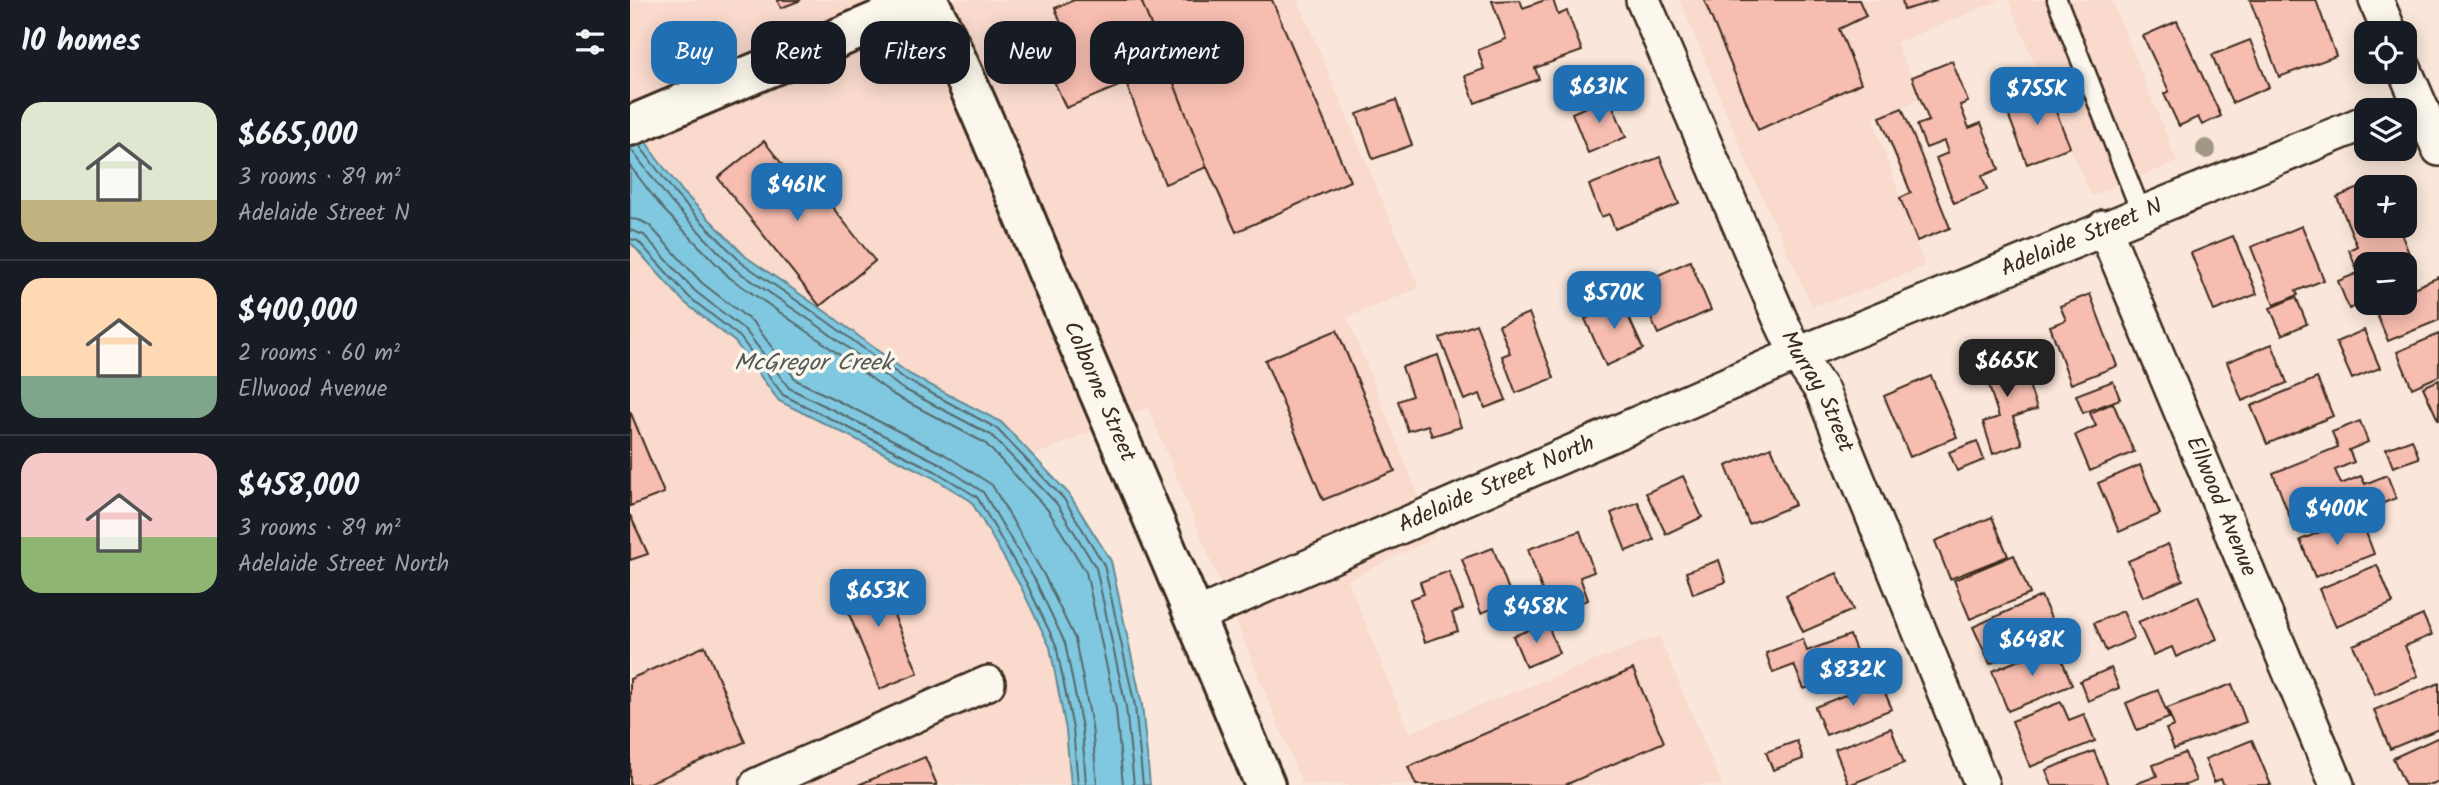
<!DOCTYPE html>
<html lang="en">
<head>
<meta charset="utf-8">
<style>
	:root { --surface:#171b24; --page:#242831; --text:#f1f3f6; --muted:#9ea1a6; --line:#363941; --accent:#1f6fb2 }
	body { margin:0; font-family:Kalam,sans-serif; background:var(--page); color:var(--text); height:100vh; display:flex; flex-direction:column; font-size:26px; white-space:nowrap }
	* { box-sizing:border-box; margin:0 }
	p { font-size:23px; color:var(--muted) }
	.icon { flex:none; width:38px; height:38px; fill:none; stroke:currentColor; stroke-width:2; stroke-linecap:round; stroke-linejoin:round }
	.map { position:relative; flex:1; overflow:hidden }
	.side { display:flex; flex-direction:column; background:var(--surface); width:630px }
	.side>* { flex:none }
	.banner { position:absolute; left:21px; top:21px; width:665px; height:63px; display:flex; gap:14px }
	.fabs { position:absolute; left:1724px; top:21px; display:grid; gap:14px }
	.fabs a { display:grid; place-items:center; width:63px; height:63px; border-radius:14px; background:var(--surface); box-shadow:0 4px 18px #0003; font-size:35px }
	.price { position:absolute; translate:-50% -60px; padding:0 16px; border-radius:14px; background:var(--accent); color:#fff; font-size:23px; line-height:46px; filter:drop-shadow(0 2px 4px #0008) }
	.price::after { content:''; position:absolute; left:50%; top:42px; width:21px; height:16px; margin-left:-10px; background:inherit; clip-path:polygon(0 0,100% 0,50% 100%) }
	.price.selected { background:#222; color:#fff }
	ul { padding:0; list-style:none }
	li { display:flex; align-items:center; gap:21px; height:175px; padding:0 21px }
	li+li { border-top:2px solid var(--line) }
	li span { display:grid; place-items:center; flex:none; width:196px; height:140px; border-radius:21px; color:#555 }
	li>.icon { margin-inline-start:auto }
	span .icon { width:84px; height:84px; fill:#fffc; stroke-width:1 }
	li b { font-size:30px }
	h2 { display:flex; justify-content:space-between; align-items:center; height:84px; padding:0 21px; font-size:30px }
	.chip { padding:0 24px; border-radius:21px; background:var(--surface); box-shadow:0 4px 18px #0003; font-size:24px; line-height:63px }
	.chip.selected { background:var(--accent); color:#fff }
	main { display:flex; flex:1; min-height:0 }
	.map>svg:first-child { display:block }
</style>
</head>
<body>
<main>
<section class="side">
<h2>10 homes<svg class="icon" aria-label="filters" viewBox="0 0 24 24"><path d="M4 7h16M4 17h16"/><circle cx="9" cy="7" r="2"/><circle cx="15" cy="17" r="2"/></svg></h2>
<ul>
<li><span style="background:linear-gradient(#dfe7d0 70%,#c2b280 0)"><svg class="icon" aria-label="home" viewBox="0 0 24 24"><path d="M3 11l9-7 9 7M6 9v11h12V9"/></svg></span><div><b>$665,000</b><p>3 rooms · 89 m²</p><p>Adelaide Street N</p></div></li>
<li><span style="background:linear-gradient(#ffd9b3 70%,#7fa58c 0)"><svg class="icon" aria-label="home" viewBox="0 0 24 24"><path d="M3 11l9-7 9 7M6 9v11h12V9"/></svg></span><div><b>$400,000</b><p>2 rooms · 60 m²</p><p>Ellwood Avenue</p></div></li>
<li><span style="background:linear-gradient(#f6c9c9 60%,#8fb573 0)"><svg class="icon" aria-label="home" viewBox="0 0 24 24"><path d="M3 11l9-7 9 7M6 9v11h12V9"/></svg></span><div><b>$458,000</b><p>3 rooms · 89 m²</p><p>Adelaide Street North</p></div></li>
</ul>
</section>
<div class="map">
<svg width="1809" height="785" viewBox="0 0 1809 785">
	<rect width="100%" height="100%" fill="#fae6da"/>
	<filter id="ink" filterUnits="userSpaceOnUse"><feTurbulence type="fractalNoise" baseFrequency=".0143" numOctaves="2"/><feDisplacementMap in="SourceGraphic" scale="14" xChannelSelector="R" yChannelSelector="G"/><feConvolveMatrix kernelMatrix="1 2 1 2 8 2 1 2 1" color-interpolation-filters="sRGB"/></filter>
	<g filter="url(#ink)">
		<path fill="#f9dacd" d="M0,0H668L789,288L717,317L805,537L718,580L779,733L1029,636L1092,785H673L518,407L403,456L371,422L279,374L199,314L116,257L53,192L4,125L0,116Z
			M1050,0H1371L1266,43L1291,99L1243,119L1294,266L1233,291L1182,306L1121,172Z
			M1378,0H1482L1547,162L1461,196Z
			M0,242L54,302L105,341L149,401L302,477L341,501L391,587L420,647L436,730L441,785H0Z"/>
		<path fill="#80c8e0" stroke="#648992" stroke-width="2" d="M0,116L25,156L53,192L116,257L199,314L279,374L371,422L439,494L481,561L512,705L520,785H441L436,730L420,647L391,587L341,501L302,477L149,401L105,342L54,302L0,242Z"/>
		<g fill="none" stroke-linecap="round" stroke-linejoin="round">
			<path stroke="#57696c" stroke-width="2" d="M9,145L47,196L112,263L195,320L275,379L366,428L434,499L474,565L505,706L513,785
				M0,148L41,202L106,270L190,327L270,387L361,435L427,504L466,568L496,707L504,785
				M0,166L33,209L100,278L184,336L264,395L355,443L418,510L456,572L486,709L493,785
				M0,219L9,220L19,225L72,283L124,323L166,380L314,454L362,485L414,575L445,639L462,726L467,785
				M0,230L14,235L65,291L116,331L159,388L309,463L353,492L405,580L435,643L452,728L456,785
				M0,239L8,241L59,297L110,337L153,395L305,471L347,497L397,584L426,645L443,729L448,785"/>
		</g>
		<path fill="#f7bdb0" stroke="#3b2a1e" stroke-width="2" d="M147,0H171L151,8Z
			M444,0H511L577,167L535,184L496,83L436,108L410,50L436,36L425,8Z
			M511,0H642L720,181L606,232L577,167Z
			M890,0L893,8L915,0H923L928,15L937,11L952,51L905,68L909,79L845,103L835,76L854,69L848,50L876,39L862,1Z
			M1074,0H1229L1236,16L1209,29L1231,83L1128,130Z
			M1272,0H1305L1306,1L1274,10Z
			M1620,0H1686L1706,56L1649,77Z
			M1547,21L1591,116L1572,125L1568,117L1549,126L1534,94L1539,91L1513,36Z
			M1620,40L1639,87L1602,103L1582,55Z
			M1322,61L1338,102L1330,105L1339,128L1351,123L1369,169L1352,176L1357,190L1324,203L1306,158L1318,153L1314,141L1296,148L1287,125L1299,121L1282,77Z
			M1417,89L1440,147L1397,164L1375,106Z
			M979,97L996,137L958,153L942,113Z
			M766,100L782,145L743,159L727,114Z
			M1272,108L1320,228L1287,241L1270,198L1281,193L1250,117Z
			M134,141L166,182L176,174L245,261L190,306L88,178Z
			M1030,157L1049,204L985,229L979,214L971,217L959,185Z
			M1749,180L1752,187H1736V226H1768L1780,256L1758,264H1736V302L1719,309L1708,281L1728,273L1719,250L1727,246L1707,197Z
			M1672,226L1694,280L1666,291L1668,295L1644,305L1621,247Z
			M1603,236L1627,294L1584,311L1561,253Z
			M1060,261L1081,310L1028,334L1011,297L1024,292L1019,279Z
			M1809,277V320L1758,341L1743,305L1748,303H1774V292Z
			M987,291L1013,349L976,366L955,319L974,310L969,299Z
			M1460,294L1487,366L1441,384L1420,326L1436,320L1430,306Z
			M1666,297L1677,324L1652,335L1640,308Z
			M899,313L924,378L886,393L872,356L880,353L869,325Z
			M846,324L876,400L855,408L850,394L834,400L810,338Z
			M707,330L765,471L693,500L635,360Z
			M1734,330L1750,368L1722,379L1706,342Z
			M1809,334V376L1782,388L1767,352Z
			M1642,344L1657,383L1612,401L1597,362Z
			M1387,349L1407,409L1383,417L1392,444L1363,454L1353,422L1369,417L1351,361Z
			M808,355L831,427L802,436L798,425L778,431L768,401L782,396L772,367Z
			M1301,376L1327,437L1280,457L1254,396Z
			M1687,378L1703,416L1637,444L1621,406Z
			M1809,380V420H1808L1793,387Z
			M1483,381L1490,399L1453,413L1446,395Z
			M1483,403L1504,452L1460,471L1445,435L1466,426L1460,413Z
			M0,411L34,493L0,506Z
			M1730,421L1738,442L1719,450L1724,462L1705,470L1711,484L1731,476L1735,484L1757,475L1766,498L1739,509L1737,503L1665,531L1643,473L1708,447L1702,432Z
			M1782,439L1789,458L1763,467L1756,449Z
			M1347,441L1354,460L1327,471L1319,452Z
			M1141,447L1165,505L1119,524L1096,466Z
			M1510,465L1530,514L1489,532L1468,483Z
			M1053,476L1072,517L1036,534L1016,493Z
			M1008,502L1024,540L996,551L981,513Z
			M0,515L18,554L0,560Z
			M1730,516L1744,554L1685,577L1670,540Z
			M1362,517L1378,556L1320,579L1305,541Z
			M950,531L964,572L950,577L958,600L920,613L898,549Z
			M1538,544L1553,580L1513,597L1498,561Z
			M863,548L883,601L851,613L832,559Z
			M1384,555L1400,594L1340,619L1324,580Z
			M1089,560L1096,582L1063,594L1056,572Z
			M1747,565L1763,603L1706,627L1689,589Z
			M245,569L288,673L250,689L207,585Z
			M819,571L833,609L822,613L828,631L795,642L780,599L794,594L790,582Z
			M1207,573L1223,610L1173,632L1156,595Z
			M1411,596L1428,633L1360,664L1343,627Z
			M1568,596L1587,639L1546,657L1542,647L1523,655L1508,622Z
			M1493,611L1504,638L1476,651L1464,623Z
			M1793,615L1802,635L1775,646L1788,676L1745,695L1723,645Z
			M917,623L929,653L896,667L883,636Z
			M1220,635L1232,667L1174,689L1164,665L1143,673L1136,653L1173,639L1177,651Z
			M1426,645L1442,685L1378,711L1362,671Z
			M75,646L115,742L14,785H0V679Z
			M1481,668L1489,688L1458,701L1450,681Z
			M1003,669L1034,742L935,785H786L778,767Z
			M1250,681L1262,709L1196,735L1185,707Z
			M1809,683V729L1760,749L1744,710Z
			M1602,684L1616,722L1544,749L1536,729L1544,726L1537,708Z
			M1528,690L1539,718L1507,730L1496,703Z
			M1431,702L1439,720L1454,714L1465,741L1400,767L1382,721Z
			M1261,728L1274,763L1219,785L1205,749Z
			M1809,737V782L1802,785H1775L1763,758Z
			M1622,740L1641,785H1594L1591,779L1584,782L1575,759Z
			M1167,741L1173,759L1143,770L1136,752Z
			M1464,751L1478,785H1422L1416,770Z
			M1555,753L1566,781L1556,785H1503L1527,776L1523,765Z
			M295,757L307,785H228Z"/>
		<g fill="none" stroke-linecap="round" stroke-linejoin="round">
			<defs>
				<path id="lane" d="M1427,0L1511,212"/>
				<g id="street">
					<path id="s1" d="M1013,0L1150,319L1167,355L1192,391L1352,785"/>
					<path d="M1746,0L1760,33"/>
					<path d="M1774,68L1809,149"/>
					<path id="s2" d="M1474,227L1707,785"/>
					<path id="s3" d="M565,616L1146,363L1736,122"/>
					<path d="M127,785L358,683"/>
				</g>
				<g id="secondary">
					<path id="s4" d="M0,126L298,0C345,93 383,191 424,287C495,452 566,618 635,785"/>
				</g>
			</defs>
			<use href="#lane" stroke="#3b2a1e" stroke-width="23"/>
			<use href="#street" stroke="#3b2a1e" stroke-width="38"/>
			<use href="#secondary" stroke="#3b2a1e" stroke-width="44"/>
			<use href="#lane" stroke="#fbf7ec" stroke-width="18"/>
			<use href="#street" stroke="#fbf7ec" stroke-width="33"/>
			<use href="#secondary" stroke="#fbf7ec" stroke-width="38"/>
		</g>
		<circle fill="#a19784" cx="1576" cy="149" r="10"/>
	</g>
	<g text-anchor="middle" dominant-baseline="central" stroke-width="7" stroke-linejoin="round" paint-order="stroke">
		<g font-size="23" fill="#3b2a1e" stroke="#fbf7ec">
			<text stroke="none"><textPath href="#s3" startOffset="964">Adelaide Street N</textPath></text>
			<text stroke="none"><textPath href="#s4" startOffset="751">Colborne Street</textPath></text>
			<text stroke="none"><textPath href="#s1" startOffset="429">Murray Street</textPath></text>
			<text stroke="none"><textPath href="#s3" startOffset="329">Adelaide Street North</textPath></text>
			<text stroke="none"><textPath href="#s2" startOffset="303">Ellwood Avenue</textPath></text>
		</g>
		<g font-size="24" font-style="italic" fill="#505958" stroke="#fbf7ec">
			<text x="183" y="363">McGregor Creek</text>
		</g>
	</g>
</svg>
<div class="fabs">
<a><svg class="icon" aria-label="locate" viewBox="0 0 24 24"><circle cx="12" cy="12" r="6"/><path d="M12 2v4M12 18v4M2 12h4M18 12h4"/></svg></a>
<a><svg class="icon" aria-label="layers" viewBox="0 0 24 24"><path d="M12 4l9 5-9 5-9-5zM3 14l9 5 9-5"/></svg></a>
<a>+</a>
<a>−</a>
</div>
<b class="price" style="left:969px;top:125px">$631K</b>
<b class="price" style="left:1407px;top:127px">$755K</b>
<b class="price" style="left:167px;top:223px">$461K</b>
<b class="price" style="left:984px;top:331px">$570K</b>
<b class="price selected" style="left:1377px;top:399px">$665K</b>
<b class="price" style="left:1707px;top:547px">$400K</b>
<b class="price" style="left:248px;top:629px">$653K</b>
<b class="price" style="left:906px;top:645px">$458K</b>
<b class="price" style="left:1402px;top:678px">$648K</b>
<b class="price" style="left:1223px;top:708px">$832K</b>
<div class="banner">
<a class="chip selected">Buy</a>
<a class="chip">Rent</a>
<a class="chip">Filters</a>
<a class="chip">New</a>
<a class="chip">Apartment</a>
</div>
</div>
</main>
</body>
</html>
